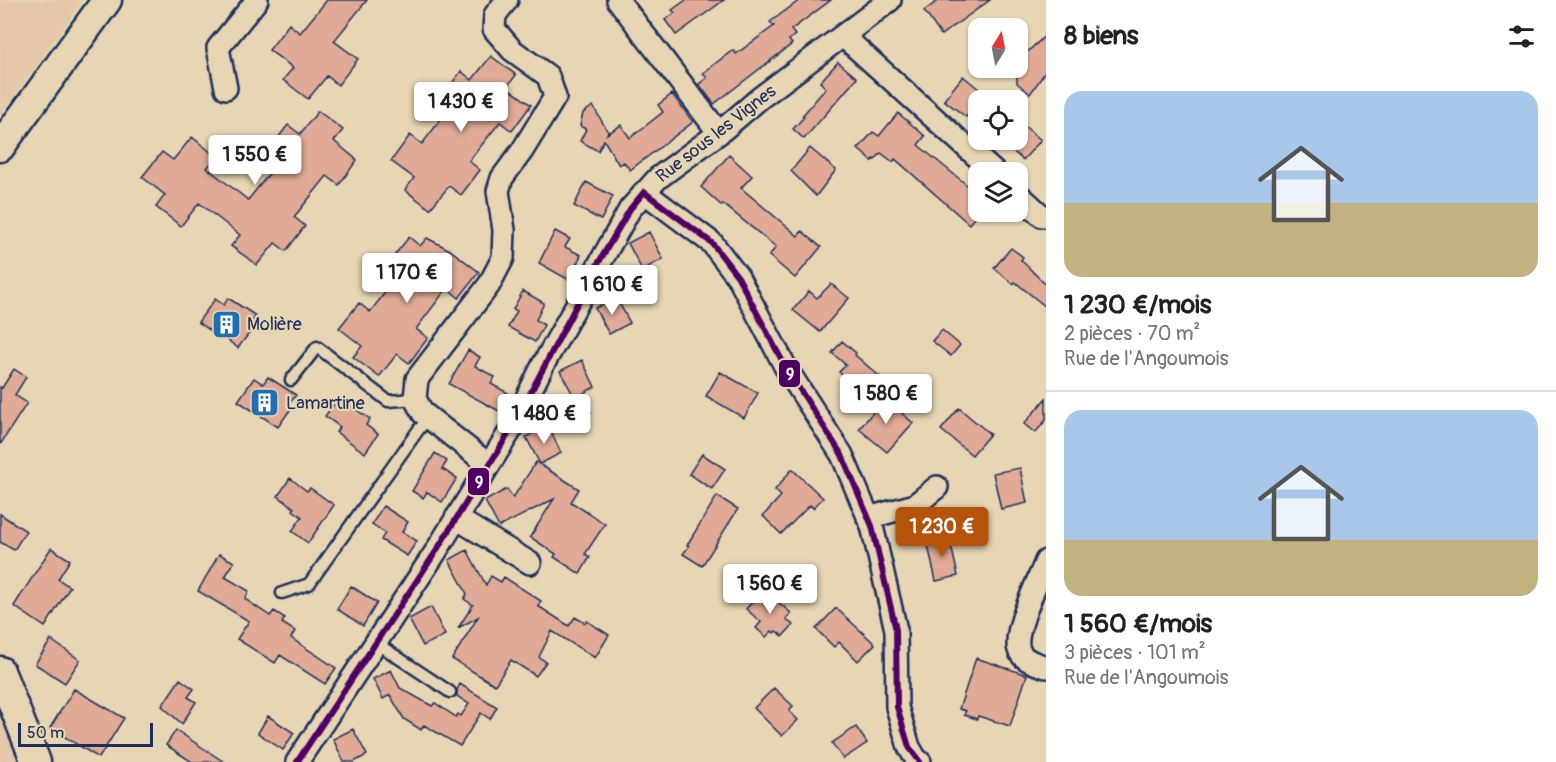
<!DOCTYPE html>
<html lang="fr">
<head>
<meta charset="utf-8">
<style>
	:root { --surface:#fff; --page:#f2f2f2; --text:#202124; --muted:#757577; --line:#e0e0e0; --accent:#b45309 }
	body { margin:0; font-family:Pangolin,sans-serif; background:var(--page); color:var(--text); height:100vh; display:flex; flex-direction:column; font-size:22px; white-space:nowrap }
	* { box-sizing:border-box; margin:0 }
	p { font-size:20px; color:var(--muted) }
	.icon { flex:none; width:33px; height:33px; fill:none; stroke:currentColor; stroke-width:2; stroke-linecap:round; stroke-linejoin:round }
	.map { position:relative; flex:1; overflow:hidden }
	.side { display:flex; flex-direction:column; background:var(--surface); width:510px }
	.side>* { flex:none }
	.needle { width:39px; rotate:10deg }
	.controls { position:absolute; left:968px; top:18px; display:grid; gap:12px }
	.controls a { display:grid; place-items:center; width:60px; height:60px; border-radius:12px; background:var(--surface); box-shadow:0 2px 4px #0004; font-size:30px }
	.scale { position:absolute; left:18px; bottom:15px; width:135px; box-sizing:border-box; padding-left:6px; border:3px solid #1b2f5e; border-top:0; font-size:16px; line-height:21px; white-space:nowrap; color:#1b2f5e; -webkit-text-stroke:4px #e7d5b3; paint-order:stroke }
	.price { position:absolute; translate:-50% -51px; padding:0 14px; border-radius:6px; background:#fff; color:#222; font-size:20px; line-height:39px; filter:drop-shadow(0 2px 3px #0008) }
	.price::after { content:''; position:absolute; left:50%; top:36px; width:18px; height:14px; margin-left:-9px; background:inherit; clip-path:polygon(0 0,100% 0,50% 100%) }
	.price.active { background:var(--accent); color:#fff }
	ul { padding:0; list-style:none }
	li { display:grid; align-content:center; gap:12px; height:318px; padding:0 18px }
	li+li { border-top:2px solid var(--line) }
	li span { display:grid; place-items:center; height:186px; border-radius:18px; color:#555 }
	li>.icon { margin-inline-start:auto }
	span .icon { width:108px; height:108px; fill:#fffc; stroke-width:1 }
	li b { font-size:26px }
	h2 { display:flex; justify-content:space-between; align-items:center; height:72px; padding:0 18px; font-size:26px }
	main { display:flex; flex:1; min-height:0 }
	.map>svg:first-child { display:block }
</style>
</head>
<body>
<main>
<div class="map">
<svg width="1046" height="762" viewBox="0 0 1046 762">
	<rect width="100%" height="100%" fill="#e7d5b3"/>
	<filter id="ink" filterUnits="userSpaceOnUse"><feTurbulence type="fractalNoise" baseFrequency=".0167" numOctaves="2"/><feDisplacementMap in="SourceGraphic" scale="12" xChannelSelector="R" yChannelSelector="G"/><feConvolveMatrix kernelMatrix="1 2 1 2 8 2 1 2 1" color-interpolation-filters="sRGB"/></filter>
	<g filter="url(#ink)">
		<path fill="#e5c8aa" d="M0,0H83L0,116Z
			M0,706L20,762H0Z"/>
		<path fill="#e0aa96" stroke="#1b2f5e" stroke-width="1.5" d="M327,0H367L334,41L358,59L338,85L327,76L308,99L283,80L293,68L269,50L289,24L300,33Z
			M686,0H724L676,35L665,20L675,13L672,10Z
			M800,0H831L791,30L795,35L789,40L792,44L714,104L699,84L707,78L703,73L733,50L736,54L774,26L770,22Z
			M939,0H990L941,35L924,11Z
			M1046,35V71L1030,94L1017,83V48L1025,54Z
			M491,56L516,75L507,87L531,105L512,131L500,122L469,161L480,170L461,195L449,186L430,209L405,190L414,178L391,161L410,135L422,144L452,105L442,97L461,71L472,80Z
			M838,62L857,78L804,139L793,129L804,117L802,116L826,88L820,82Z
			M963,76L985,94L966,117L944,100Z
			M672,94L693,122L630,170L624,162L619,165L604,140L598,151L580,141L586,129L580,126L583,113L593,106L608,132L607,134L621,125L630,138L663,112L658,105Z
			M318,111L343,130L334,141L357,160L339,185L327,176L294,217L305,226L286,251L275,243L257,265L231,246L240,235L199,203L181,226L156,207L165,195L142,177L162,152L173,160L192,137L217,157L207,168L248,200L280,160L269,151L281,134L288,125L300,134Z
			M898,113L925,136L918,145L978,194V214L969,224L895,159L893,162L881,153L875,160L874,159L872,161L858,149L873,132L879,136Z
			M1017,120L1041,140L1023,160L999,140H1017Z
			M810,148L836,170L816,196L791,171Z
			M729,155L752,176L741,188L798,236L802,231L821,247L795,278L769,256L776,247L723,204L722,206L701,187Z
			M586,182L613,196L601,220L574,206Z
			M555,231L570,239L565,247L581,255L569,280L539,263Z
			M649,232L663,259L642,270L628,243Z
			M409,237L420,246L427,238L450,250L479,272L459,298L447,288L416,329L428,338L409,363L397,354L379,377L353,357L362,346L339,328L359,303L370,312L401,272L389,262Z
			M1011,248L1023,257L1021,260L1046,285V307L1015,282L1013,284L994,268Z
			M831,284L849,298L820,332L793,310L809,291L817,298Z
			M523,291L544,303L536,320L544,325L535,342L508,327L517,311L513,309Z
			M616,297L630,323L609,334L595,308Z
			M228,298L256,316L250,325L253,328L238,348L222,336L221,338L198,322L215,299L224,305Z
			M942,330L960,345L951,356L932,341Z
			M842,341L856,353L855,355L886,382L871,400L839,372L846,365L832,353Z
			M468,350L480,357L475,366L495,377L491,384L508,393L499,411L449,384Z
			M582,360L595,387L575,398L560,371Z
			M14,369L26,377L15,395L27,403L0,445V387L2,388Z
			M720,372L758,393L744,418L706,396Z
			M268,377L296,395L289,404L292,407L278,427L238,401L254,378L263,384Z
			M885,398L913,423L887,452L859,429Z
			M1046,398V420L1035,433L1024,424Z
			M343,401L370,419L366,425L378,434L365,453L336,432L340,427L325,416L335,403L339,406Z
			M579,405L591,412L583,424L572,416Z
			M959,408L990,434L972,455L941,430Z
			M548,425L561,453L540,464L526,437Z
			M435,453L447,461L442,469L457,478L442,502L427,492L423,498L412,491Z
			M702,454L725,469L712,489L689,474Z
			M536,462L579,489L571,502L605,524L585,554L590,557L580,574L554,557L556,554L530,537L554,499L499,527L485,501L507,489L513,498Z
			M1020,468L1027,503L1001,509L993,473Z
			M792,469L823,498L813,508L810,505L781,534L763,516L781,496L775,490Z
			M290,478L307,491L310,488L334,505L308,543L292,531L302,517L293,510L294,508L278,496Z
			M717,496L738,509L702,566L683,554L689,546L687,545Z
			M383,506L408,522L402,532L417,541L407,556L381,540L385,533L372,524Z
			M0,514L26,531L14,550L0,542Z
			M949,536L958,576L936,581L927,541Z
			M51,548L70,560L58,579L70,587L45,627L14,606Z
			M467,550L486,585L491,576L501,582L504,577L541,601L538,606L569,626L575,617L585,623L587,621L609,635L595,658L552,631L539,657L546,662L536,676L511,660L495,685L452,659L478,617L458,628L473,605L464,599L467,594L449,560Z
			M219,554L234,562L225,577L249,591L245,599L270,616L274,611L285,618L282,623L295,631L291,638L336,668L325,684L280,655L275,663L237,639L249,621L198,591Z
			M351,586L377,603L363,626L337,609Z
			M763,589L791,613L786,619L793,625L783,636L776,631L774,633L772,631L766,637L756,628L761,622L746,609Z
			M431,607L445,635L423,646L409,619Z
			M836,608L875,644L858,661L839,642L834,647L816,629Z
			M51,640L80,660L65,683L35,664Z
			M976,658L1027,675L1010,726L978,716L977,719L964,715L966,711L959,709Z
			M391,670L400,688L432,706L435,703L456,717L458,714L461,716L469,704L457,696V690L460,684L497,707L490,719L481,713L460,746L424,725L421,730L404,719L390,695L383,699L373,679Z
			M180,679L194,689L188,697L196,702L182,724L162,706Z
			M774,688L793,706L789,711L798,720L782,736L754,708Z
			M74,689L124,718L99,758L50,728Z
			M268,716L294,733L283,750L258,733Z
			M856,727L867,743L843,759L832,743Z
			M353,729L367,755L354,762H344L333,739Z
			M176,730L224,762H192L166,745Z"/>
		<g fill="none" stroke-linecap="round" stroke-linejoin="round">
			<defs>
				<path id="lane" d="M291,380L317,347L388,401L415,399
					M282,593L309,584L419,429L429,418
					M376,643L450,692"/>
				<path id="street" d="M618,0L719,133
					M843,36L994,172
					M226,88L218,48L257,0
					M644,192L712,243L738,277L786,368L842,455L872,526L896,630L897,707L909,747L916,759L920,762
					M1017,193L1042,216H1046
					M489,465L423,413L415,399L417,379L489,285L503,258L504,230L498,191L502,178L522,151L555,97L548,76L512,50L494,29L495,15L507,0
					M456,518L530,563
					M868,518L915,505L937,487
					M1046,561C1039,580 1012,632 1019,650C1023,661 1036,663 1046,667
					M297,762L435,553L489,465L512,428L543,365L630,209L658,178L719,133L760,98L890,0"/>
				<path id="secondary" d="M0,147L107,0
					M0,671L36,762"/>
			</defs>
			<use href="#lane" stroke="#1b2f5e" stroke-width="15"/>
			<use href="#street" stroke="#1b2f5e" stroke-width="26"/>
			<use href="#secondary" stroke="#1b2f5e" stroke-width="33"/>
			<use href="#lane" stroke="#e7d5b3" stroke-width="10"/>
			<use href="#street" stroke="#e7d5b3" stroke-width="21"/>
			<use href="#secondary" stroke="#e7d5b3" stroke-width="28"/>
			<defs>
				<path id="bus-1" d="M644,192L712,243L738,277L786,368L842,455L872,526L896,630L897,707L909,747L920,762
					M297,762L435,553L512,428L599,262L630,209L644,192"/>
			</defs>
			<use href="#bus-1" stroke="#e7d5b3" stroke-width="10"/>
			<use href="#bus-1" stroke="#4f0064" stroke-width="6"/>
		</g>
	</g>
	<defs>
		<symbol id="building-square" viewBox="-11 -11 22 22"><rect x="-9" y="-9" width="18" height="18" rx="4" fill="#1f6fb2" stroke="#e7d5b3"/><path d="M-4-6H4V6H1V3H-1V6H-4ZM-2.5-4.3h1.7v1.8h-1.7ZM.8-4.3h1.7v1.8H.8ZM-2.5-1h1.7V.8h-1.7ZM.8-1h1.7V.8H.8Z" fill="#fff"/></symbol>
	</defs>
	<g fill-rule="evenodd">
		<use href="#building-square" x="210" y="308" width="33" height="33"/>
		<use href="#building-square" x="248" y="386" width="33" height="33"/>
	</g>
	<g text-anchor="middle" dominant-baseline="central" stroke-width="4.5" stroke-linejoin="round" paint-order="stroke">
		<g font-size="18" fill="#1b2f5e" stroke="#e7d5b3">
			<text transform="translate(716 134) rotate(-38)">Rue sous les Vignes</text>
		</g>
		<g font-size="18" fill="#1b2f5e" stroke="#e7d5b3" text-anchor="start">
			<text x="247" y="324">Molière</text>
			<text x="286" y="403">Lamartine</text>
		</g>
	</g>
	<g stroke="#e7d5b3" stroke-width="2">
		<rect x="778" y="359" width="23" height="29" rx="6" fill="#4f0064"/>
		<rect x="467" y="467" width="23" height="29" rx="6" fill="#4f0064"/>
	</g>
	<g font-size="16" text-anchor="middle" font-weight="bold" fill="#fff">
		<text x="790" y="380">9</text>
		<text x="479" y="488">9</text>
	</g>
</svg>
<div class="controls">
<a><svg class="needle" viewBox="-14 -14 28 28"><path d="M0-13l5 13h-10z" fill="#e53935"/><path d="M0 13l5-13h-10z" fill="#757577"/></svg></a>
<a><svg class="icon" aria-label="locate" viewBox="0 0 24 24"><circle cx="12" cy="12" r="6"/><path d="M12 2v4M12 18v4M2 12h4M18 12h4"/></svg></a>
<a><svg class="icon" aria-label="layers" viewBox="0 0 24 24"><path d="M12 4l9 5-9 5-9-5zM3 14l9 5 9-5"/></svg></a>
</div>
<div class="scale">50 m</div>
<b class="price" style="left:461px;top:133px">1 430 €</b>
<b class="price" style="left:255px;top:186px">1 550 €</b>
<b class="price" style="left:407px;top:304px">1 170 €</b>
<b class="price" style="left:612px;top:316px">1 610 €</b>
<b class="price" style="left:886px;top:425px">1 580 €</b>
<b class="price" style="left:544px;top:445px">1 480 €</b>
<b class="price active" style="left:942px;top:558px">1 230 €</b>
<b class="price" style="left:770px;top:615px">1 560 €</b>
</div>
<section class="side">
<h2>8 biens<svg class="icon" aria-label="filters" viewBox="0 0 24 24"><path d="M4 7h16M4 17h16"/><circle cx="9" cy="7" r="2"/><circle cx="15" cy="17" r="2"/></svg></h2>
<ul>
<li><span style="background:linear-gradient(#a9c7e8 60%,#c2b280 0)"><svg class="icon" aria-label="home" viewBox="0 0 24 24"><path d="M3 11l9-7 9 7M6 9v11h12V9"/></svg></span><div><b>1 230 €/mois</b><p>2 pièces · 70 m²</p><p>Rue de l'Angoumois</p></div></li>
<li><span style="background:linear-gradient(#a9c7e8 70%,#c2b280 0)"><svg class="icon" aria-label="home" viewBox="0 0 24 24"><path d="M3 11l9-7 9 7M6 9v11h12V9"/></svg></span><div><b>1 560 €/mois</b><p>3 pièces · 101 m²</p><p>Rue de l'Angoumois</p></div></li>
</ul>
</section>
</main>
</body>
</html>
